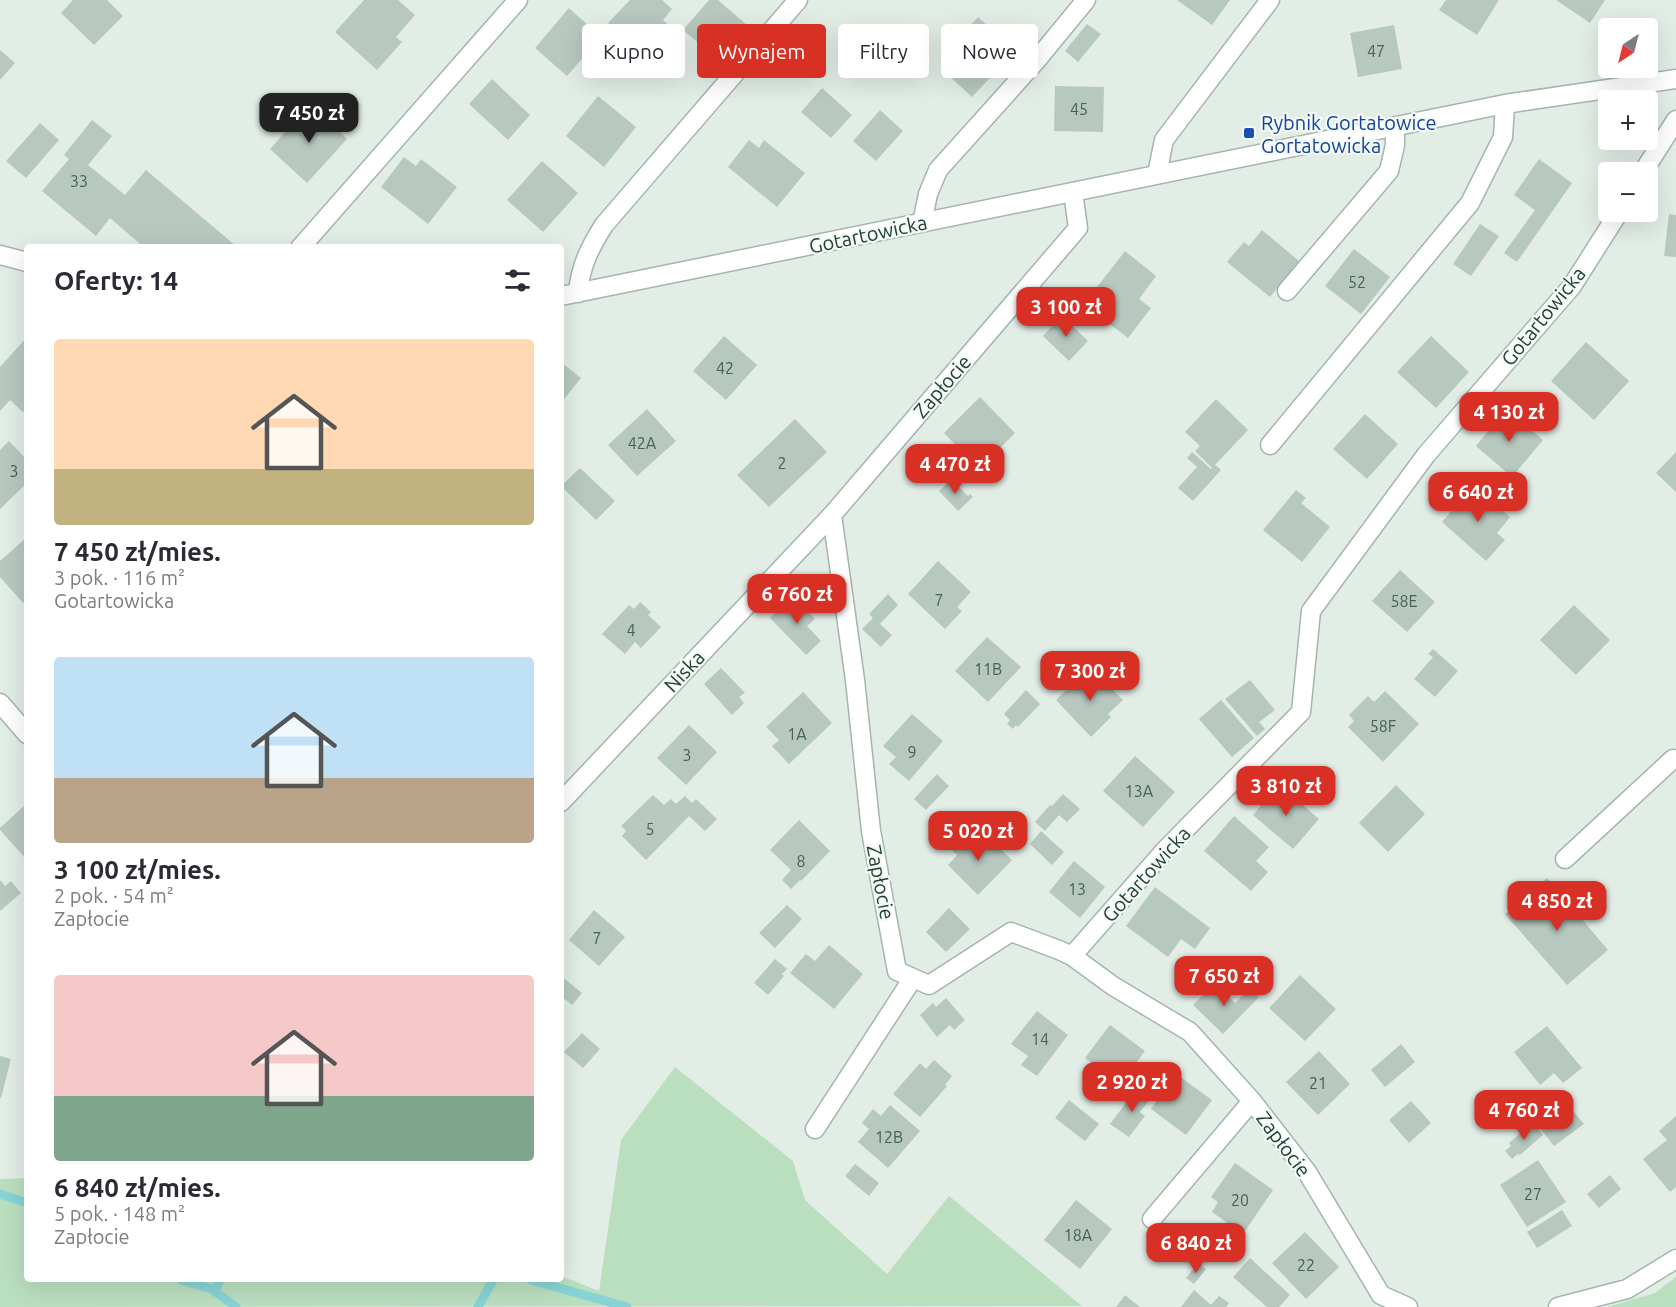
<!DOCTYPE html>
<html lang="pl">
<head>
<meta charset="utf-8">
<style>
	:root { --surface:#fff; --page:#f7f7f7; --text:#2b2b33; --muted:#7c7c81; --accent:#d93025 }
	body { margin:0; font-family:Ubuntu,sans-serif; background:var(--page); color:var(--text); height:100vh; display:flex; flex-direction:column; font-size:22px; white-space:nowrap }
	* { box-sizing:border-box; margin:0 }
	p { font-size:20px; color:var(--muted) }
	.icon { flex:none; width:33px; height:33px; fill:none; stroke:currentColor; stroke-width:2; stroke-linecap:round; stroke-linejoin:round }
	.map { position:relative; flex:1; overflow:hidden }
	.side { position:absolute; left:24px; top:244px; width:540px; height:1038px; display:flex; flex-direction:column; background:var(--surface); border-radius:6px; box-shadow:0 6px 24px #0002 }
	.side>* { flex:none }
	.guide { position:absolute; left:582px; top:24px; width:570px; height:54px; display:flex; gap:12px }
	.needle { width:39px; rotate:215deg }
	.controls { position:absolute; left:1598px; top:18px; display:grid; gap:12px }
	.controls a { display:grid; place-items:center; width:60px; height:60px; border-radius:6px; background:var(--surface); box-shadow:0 6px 24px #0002; font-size:30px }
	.price { position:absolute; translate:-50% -51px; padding:0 14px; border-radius:12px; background:var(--accent); color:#fff; font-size:20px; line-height:39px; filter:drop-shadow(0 2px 3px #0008) }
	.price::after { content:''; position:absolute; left:50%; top:36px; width:18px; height:14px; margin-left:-9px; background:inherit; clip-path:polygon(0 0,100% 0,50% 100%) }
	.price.active { background:#222; color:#fff }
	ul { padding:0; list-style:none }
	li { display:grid; align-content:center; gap:12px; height:318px; padding:0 30px }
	li span { display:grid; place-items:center; height:186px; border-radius:6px; color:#555 }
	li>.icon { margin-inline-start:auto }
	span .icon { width:108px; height:108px; fill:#fffc; stroke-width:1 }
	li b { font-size:26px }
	h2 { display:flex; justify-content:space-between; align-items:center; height:72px; padding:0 30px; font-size:26px }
	.pill { padding:0 21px; border-radius:6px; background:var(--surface); box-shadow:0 6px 24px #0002; font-size:21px; line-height:54px }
	.pill.active { background:var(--accent); color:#fff }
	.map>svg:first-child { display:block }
</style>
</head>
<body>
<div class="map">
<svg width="1676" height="1307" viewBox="0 0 1676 1307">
	<rect width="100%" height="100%" fill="#e2ede6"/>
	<path fill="#badfbf" d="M675,1067L793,1161L805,1200L887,1274L949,1196L1082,1306L0,1307V1179L27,1178V1280H561V1276L599,1291L621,1140Z
		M1676,1277V1307H1607L1655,1293Z"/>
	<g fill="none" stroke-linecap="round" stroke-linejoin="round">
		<path stroke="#87d3d5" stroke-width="9" d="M0,1194L27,1203
			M181,1280L212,1289L236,1307
			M531,1280L627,1307
			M215,1292L220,1280
			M478,1307L493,1280"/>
	</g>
	<path fill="#b7c8bf" d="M73,0H107L123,16L94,45L61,13Z
		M364,0H398L415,15L396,37L402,42L377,70L335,32Z
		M630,0H662L672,9L663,20L671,27L644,55L608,23Z
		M709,0H718L748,26L719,60L683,30Z
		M1177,0H1230L1212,25Z
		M1446,0H1499L1477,35L1439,10Z
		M1556,0H1605L1590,23Z
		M569,8L601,37L567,76L535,48Z
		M978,17L1015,51L972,97L947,74L956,65L944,54Z
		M1087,24L1101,34L1078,62L1065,51Z
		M1394,25L1402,69L1358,77L1350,33Z
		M0,50L15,63L0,80Z
		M492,79L530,115L508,140L469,104Z
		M1055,86L1104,87L1103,132L1054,131Z
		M822,88L852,115L831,138L801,112Z
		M598,96L636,127L604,167L566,136Z
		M310,104L347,139L307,183L270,149Z
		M880,110L903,131L876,161L853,141Z
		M92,120L112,136L88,165L125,195L146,170L236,246L235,248H145L110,218L96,236L42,191L69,159L64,155Z
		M40,123L59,140L26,178L6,161Z
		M749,140L759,148L764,140L805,173L777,207L728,167Z
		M404,157L416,166L421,159L457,187L428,224L381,187Z
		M1539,159L1572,183L1517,262L1504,253L1535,210L1514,195Z
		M542,161L578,193L543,232L507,200Z
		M1669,214L1676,215V257L1664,256Z
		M1480,224L1499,236L1471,276L1453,264Z
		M1262,230L1299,261L1270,297L1227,262L1244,242L1249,246Z
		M1354,249L1390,277L1361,314L1325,286Z
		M1125,251L1156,276L1139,299L1151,308L1128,338L1102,318L1112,305L1094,291Z
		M1062,316L1088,341L1069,361L1043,336Z
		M724,336L757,365L726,400L693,371Z
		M1431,336L1469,372L1436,408L1397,372Z
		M27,337V408L23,412L10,400L0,411V367Z
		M1586,342L1629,381L1594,420L1551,381Z
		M561,362L581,378L561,403Z
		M980,397L1015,433L979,469L944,433Z
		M1216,399L1248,430L1215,465L1221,470L1193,501L1178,488L1197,467L1187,458L1192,452L1211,469L1212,468L1195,451L1200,446L1185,432Z
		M647,409L676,441L637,476L608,445Z
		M1506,409L1543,440L1512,477L1476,446Z
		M1365,414L1398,444L1367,479L1333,449Z
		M795,419L827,452L769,507L737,475Z
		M9,441L27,460V483L0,509V450Z
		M1676,452V492L1656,473Z
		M580,468L615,501L596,520L561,486Z
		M954,477L956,480L954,482L968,496L970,494L973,497L958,511L939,491Z
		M1474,486L1510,517L1497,533L1505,540L1486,561L1442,522Z
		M1296,490L1306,498L1301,503L1330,527L1302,562L1263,530Z
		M27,537V600L23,603L0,577V561Z
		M938,561L971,592L957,607L962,611L945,629L908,594Z
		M1400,570L1435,602L1407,632L1372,601Z
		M888,594L898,605L880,624L892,635L881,647L862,629L873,618L869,614Z
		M793,596L815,619L807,626L821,641L806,655L770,618Z
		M640,602L651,612L648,615L661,627L641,648L635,642L625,654L602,634L629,605L634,609Z
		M1574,605L1610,640L1576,675L1540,640Z
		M987,637L1021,667L988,702L955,671Z
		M1433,649L1458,671L1435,697L1414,679L1433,657L1428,654Z
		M1090,667L1123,700L1108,714L1111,717L1091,737L1056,700Z
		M721,668L745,693L739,697L744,703L732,715L704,684Z
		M1250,680L1275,710L1259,722L1265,729L1257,736L1225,699Z
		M1026,690L1040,704L1018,727L1016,725L1013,729L1007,724L1010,720L1004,714Z
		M1385,691L1419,724L1383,762L1348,727L1354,721L1349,715L1368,696L1374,702Z
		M803,692L832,723L789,764L772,746L779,740L766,727Z
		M1221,700L1254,738L1232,757L1199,719Z
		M912,714L943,741L909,781L889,764L896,757L883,746Z
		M689,725L717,752L686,785L657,758Z
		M1135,756L1175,792L1143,827L1103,791Z
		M937,774L949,786L926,810L914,799Z
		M1279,784L1319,819L1293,849L1253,815Z
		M1396,785L1425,814L1388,852L1359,823Z
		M1063,794L1080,809L1067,822L1059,815L1045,831L1035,822L1050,805L1052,806Z
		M653,795L664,805L671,799L676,804L685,796L692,803L696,799L717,819L705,831L689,816L646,860L622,836L626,831L621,826Z
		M27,803V860L0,830V828Z
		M1234,816L1269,847L1256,861L1268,872L1251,891L1204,851Z
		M799,820L830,851L801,881L800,880L791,889L782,880L791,870L770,850Z
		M981,831L1012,860L978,895L948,865L957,855L949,847L960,837L967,845Z
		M1041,831L1064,852L1052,865L1030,844Z
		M1074,861L1105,887L1080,918L1049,892Z
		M1547,878L1608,950L1567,985L1505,914Z
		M0,880L5,886L11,881L21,893L0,911Z
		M1155,887L1210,928L1195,949L1181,939L1168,957L1126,926Z
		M787,905L802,919L775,948L759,933Z
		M949,908L970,929L946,952L926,932Z
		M594,910L625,937L599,966L569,940Z
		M829,945L863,974L834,1009L790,973L806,954L815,961Z
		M775,959L787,969L782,974L784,976L768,995L754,983Z
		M1300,975L1336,1009L1305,1041L1269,1008Z
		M561,976L582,993L572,1005L561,996Z
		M1215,983L1235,1003L1250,988L1259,997L1223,1034L1193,1005Z
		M946,998L965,1020L954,1030L950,1025L937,1037L920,1015L933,1003L936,1007Z
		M1037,1011L1068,1035L1037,1076L1021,1065L1028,1056L1011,1044Z
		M1110,1025L1145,1051L1113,1094L1092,1078L1099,1068L1085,1058Z
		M1547,1026L1582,1068L1563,1083L1554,1073L1540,1085L1514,1052Z
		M582,1033L600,1049L583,1068L564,1052Z
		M1401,1044L1415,1062L1385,1087L1371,1070Z
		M1319,1051L1350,1084L1318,1115L1286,1082Z
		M0,1056L11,1059L1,1098H0Z
		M934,1060L952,1076L945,1085L947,1086L920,1117L893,1094L920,1063L926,1069Z
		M1176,1074L1212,1100L1186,1135L1151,1109Z
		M1138,1087L1152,1097L1140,1112L1145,1116L1129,1137L1110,1124Z
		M1069,1100L1099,1124L1085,1141L1055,1118Z
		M1411,1101L1431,1123L1409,1143L1389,1120Z
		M890,1105L920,1131L888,1168L858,1142L869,1129L862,1123L873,1109L881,1116Z
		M1572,1110L1584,1124L1554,1146L1535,1122L1546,1115L1553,1124Z
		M1676,1116V1187L1670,1192L1643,1159L1667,1140L1659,1131Z
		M1533,1122L1543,1135L1520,1155L1518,1154L1512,1159L1505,1151L1511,1146L1509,1143Z
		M1538,1160L1566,1202L1527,1227L1500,1185Z
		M1235,1163L1273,1190L1243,1234L1212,1212L1218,1202L1211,1197Z
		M855,1164L879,1183L869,1196L845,1176Z
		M1610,1175L1621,1189L1599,1208L1587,1194Z
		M1076,1200L1112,1229L1080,1269L1044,1240Z
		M1562,1210L1572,1226L1537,1248L1527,1232Z
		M1305,1232L1339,1267L1306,1299L1272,1263Z
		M1250,1258L1290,1295L1279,1307H1267L1233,1277Z
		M1198,1263L1206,1269L1194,1284L1186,1278Z
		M1194,1290L1211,1305L1219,1296L1229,1303L1226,1307H1181Z
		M1125,1295L1140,1307H1116Z"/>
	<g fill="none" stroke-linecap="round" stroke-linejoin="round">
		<defs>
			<path id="minor" d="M1643,172L1676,120
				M1157,174L1164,140L1270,0
				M922,223L928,194L938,170L1035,62L1086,0
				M300,248L518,0
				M0,255L27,262
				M1287,291L1389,171L1395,145V127
				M578,293C580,267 590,247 604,225L798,0
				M561,296L1505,104L1676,79
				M1270,445L1470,203L1503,137L1505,104
				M832,515L855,680L871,831L897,971L929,985L1011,932L1059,950L1072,956L1113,986L1190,1032L1252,1101L1307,1172L1381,1295L1408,1307
				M0,703L27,734
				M561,802L832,515L1078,228L1073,192
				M1565,859L1673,759
				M1072,956L1167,848L1301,712L1311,611L1426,455L1572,286L1619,212
				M815,1129L913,978
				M1152,1219L1252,1101
				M1558,1307L1627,1289L1676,1259"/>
		</defs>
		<use href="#minor" stroke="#a4b5ad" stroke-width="21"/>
		<use href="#minor" stroke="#fff" stroke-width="18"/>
	</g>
	<rect fill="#1a4fb4" stroke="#f3f9f5" stroke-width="2" x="1243" y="127" width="12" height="12" rx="3"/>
	<g text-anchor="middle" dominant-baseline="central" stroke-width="4.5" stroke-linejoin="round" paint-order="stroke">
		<g font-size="16" fill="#466156">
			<text x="1376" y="51">47</text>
			<text x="1079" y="109">45</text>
			<text x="79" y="181">33</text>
			<text x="1357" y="282">52</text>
			<text x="725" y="368">42</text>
			<text x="642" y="443">42A</text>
			<text x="782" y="463">2</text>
			<text x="14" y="471">3</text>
			<text x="939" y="600">7</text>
			<text x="1404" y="601">58E</text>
			<text x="631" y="630">4</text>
			<text x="988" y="669">11B</text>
			<text x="1383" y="726">58F</text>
			<text x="797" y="734">1A</text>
			<text x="912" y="752">9</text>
			<text x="687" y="755">3</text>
			<text x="1139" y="791">13A</text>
			<text x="650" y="829">5</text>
			<text x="801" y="861">8</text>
			<text x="1077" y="889">13</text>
			<text x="597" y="938">7</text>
			<text x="1040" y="1039">14</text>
			<text x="1318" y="1083">21</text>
			<text x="889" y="1137">12B</text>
			<text x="1533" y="1194">27</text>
			<text x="1240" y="1200">20</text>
			<text x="1078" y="1235">18A</text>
			<text x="1306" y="1265">22</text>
		</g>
		<g font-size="20" fill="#164399" stroke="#f3f9f5" text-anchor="start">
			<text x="1261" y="122">Rybnik Gortatowice<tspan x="1261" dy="23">Gortatowicka</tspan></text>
		</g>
		<g font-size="20" fill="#213f33" stroke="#f3f9f5">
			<text transform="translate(868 234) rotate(-12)">Gotartowicka</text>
			<text transform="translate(1543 316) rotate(-51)">Gotartowicka</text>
			<text transform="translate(942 386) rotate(-49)">Zapłocie</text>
			<text transform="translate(684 671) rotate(-47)">Niska</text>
			<text transform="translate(1146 874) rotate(-48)">Gotartowicka</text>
			<text transform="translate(881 882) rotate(79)">Zapłocie</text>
			<text transform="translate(1284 1144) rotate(53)">Zapłocie</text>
		</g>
	</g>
</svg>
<div class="controls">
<a><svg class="needle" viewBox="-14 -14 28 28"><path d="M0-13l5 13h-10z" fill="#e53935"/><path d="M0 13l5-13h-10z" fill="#7c7c81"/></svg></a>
<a>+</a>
<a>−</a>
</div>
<b class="price active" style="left:309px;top:144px">7 450 zł</b>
<b class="price" style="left:1066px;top:338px">3 100 zł</b>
<b class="price" style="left:1509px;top:443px">4 130 zł</b>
<b class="price" style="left:955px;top:495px">4 470 zł</b>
<b class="price" style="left:1478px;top:523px">6 640 zł</b>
<b class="price" style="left:797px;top:625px">6 760 zł</b>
<b class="price" style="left:1090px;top:702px">7 300 zł</b>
<b class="price" style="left:1286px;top:817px">3 810 zł</b>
<b class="price" style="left:978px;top:862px">5 020 zł</b>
<b class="price" style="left:1557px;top:932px">4 850 zł</b>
<b class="price" style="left:1224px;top:1007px">7 650 zł</b>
<b class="price" style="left:1132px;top:1113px">2 920 zł</b>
<b class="price" style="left:1524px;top:1141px">4 760 zł</b>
<b class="price" style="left:1196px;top:1274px">6 840 zł</b>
<div class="guide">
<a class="pill">Kupno</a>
<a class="pill active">Wynajem</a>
<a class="pill">Filtry</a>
<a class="pill">Nowe</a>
</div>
<section class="side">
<h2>Oferty: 14<svg class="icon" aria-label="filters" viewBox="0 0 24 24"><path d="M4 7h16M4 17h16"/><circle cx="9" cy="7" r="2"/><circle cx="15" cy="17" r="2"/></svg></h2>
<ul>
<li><span style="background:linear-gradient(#ffd9b3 70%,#c2b280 0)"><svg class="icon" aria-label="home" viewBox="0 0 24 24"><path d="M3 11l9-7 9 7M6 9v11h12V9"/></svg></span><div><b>7 450 zł/mies.</b><p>3 pok. · 116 m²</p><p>Gotartowicka</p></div></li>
<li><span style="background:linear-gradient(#bfe0f5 65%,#b9a48a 0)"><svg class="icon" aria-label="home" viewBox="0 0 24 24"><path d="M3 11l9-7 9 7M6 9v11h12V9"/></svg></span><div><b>3 100 zł/mies.</b><p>2 pok. · 54 m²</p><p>Zapłocie</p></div></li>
<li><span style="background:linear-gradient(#f6c9c9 65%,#7fa58c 0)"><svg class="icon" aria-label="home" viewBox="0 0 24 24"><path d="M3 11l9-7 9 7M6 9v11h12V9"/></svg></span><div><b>6 840 zł/mies.</b><p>5 pok. · 148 m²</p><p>Zapłocie</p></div></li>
</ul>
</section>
</div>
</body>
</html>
